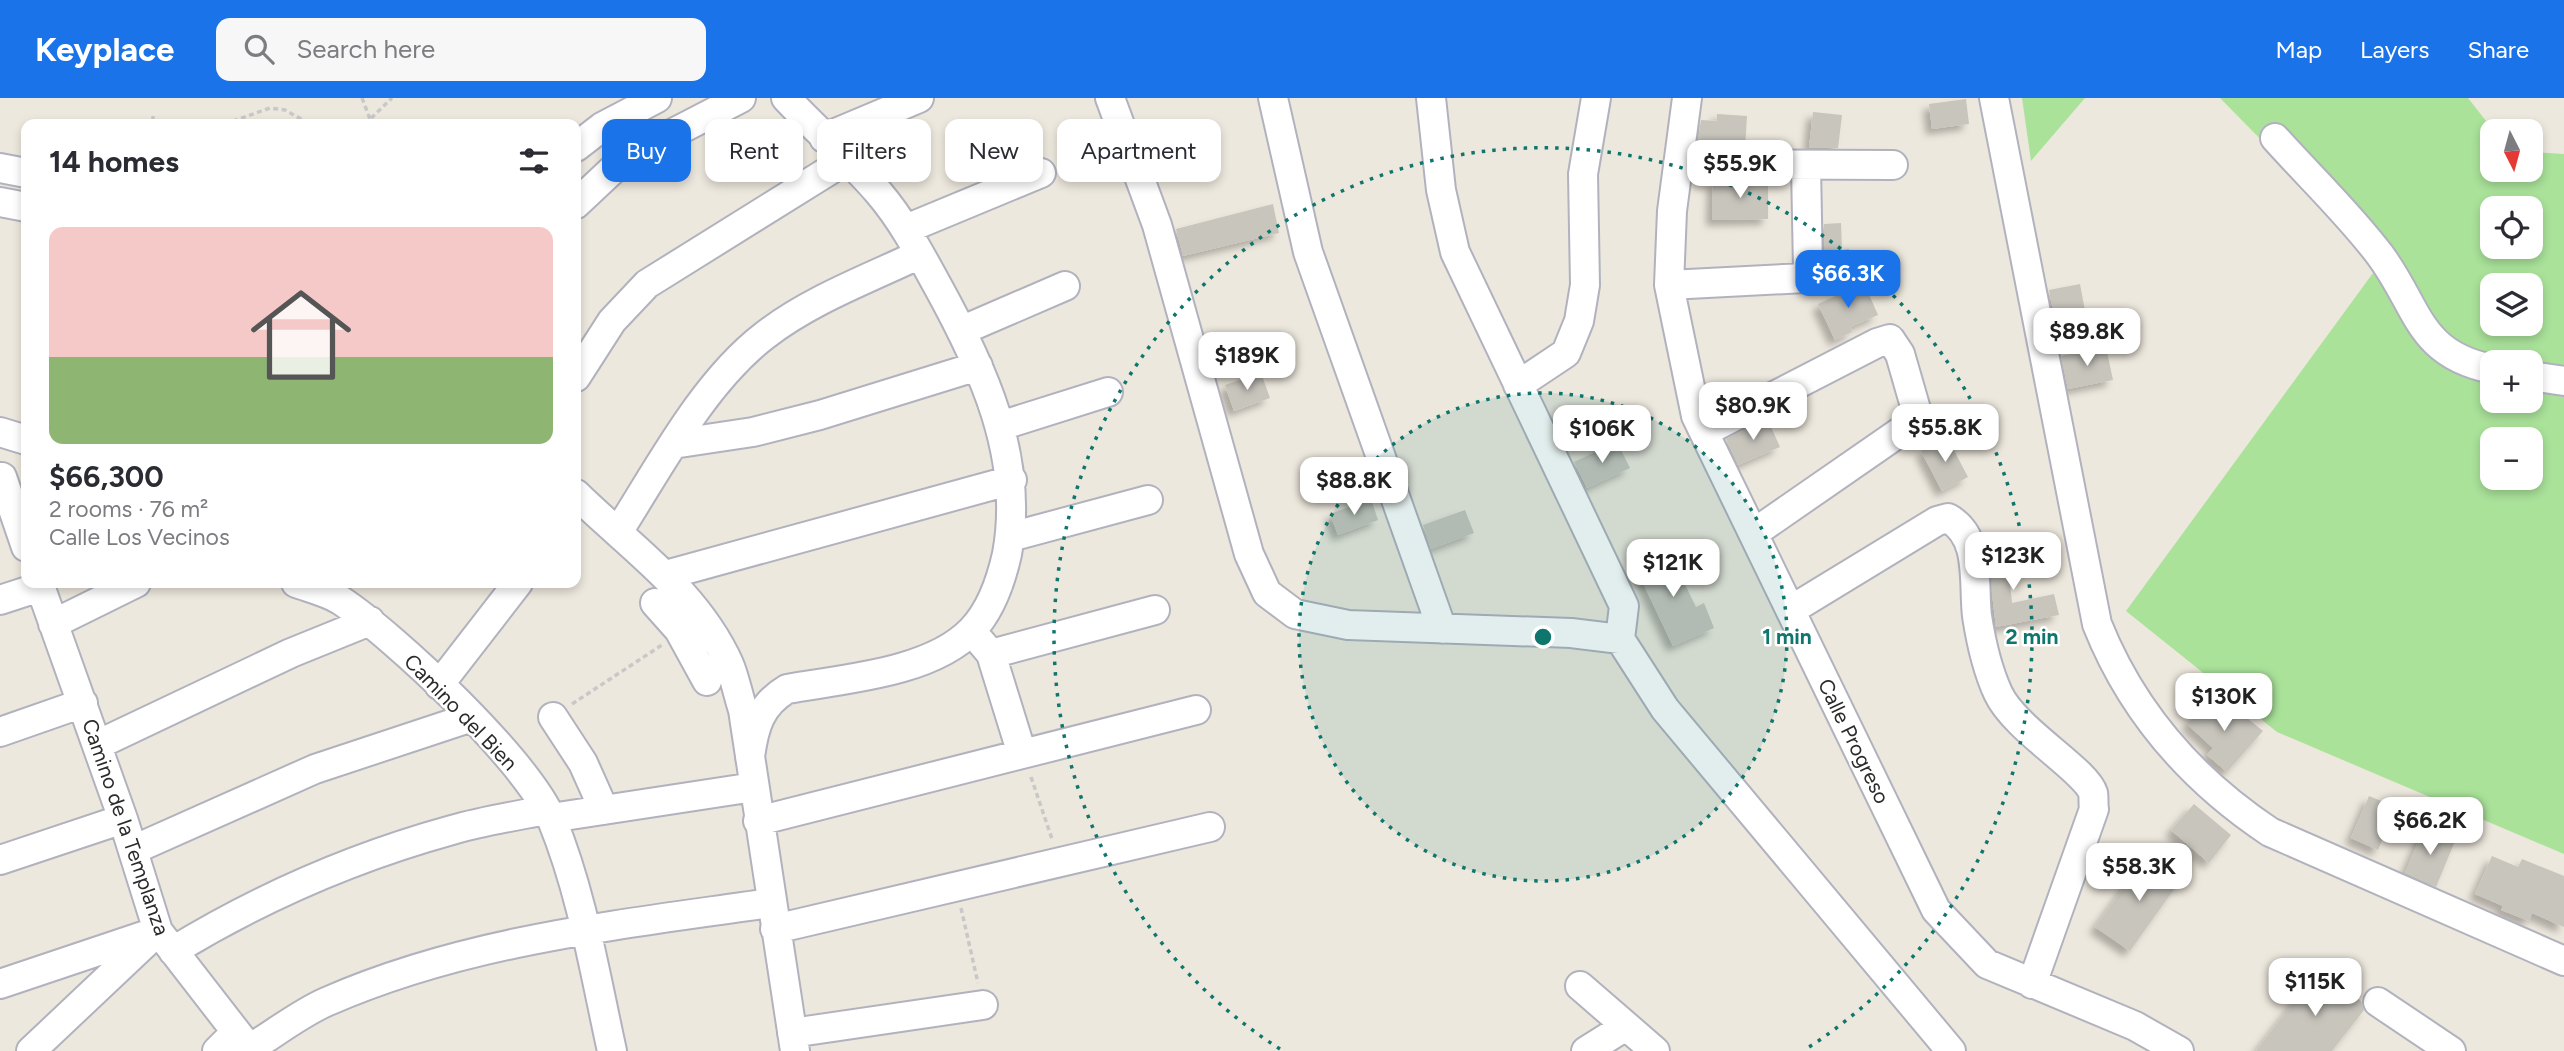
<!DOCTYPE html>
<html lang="en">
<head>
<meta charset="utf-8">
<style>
	:root { --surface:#fff; --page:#f7f7f7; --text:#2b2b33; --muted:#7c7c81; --accent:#1a73e8 }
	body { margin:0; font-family:Figtree,sans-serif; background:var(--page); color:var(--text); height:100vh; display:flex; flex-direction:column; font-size:26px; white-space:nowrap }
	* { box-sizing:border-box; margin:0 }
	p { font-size:23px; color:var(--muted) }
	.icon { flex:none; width:38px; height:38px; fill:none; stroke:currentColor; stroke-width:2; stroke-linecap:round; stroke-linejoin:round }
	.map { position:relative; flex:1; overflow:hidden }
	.drawer { position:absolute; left:21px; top:21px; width:560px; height:469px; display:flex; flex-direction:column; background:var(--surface); border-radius:14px; box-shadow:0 4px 10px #0003 }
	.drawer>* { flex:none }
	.hud { position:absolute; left:602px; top:21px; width:665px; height:63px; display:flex; gap:14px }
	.needle { width:46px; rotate:174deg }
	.buttons { position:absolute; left:2480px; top:21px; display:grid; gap:14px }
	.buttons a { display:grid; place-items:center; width:63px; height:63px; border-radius:14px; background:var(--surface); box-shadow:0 4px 10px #0003; font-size:35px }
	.price { position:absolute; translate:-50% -60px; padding:0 16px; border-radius:14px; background:#fff; color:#222; font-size:23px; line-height:46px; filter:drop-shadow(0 2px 4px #0008) }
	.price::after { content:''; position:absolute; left:50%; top:42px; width:21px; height:16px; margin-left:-10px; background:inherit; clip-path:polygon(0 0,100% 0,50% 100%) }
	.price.selected { background:var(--accent); color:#fff }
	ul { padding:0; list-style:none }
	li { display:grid; align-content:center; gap:14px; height:371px; padding:0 28px }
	li span { display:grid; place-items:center; height:217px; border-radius:14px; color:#555 }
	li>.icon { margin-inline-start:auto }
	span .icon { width:126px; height:126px; fill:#fffc; stroke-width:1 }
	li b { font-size:30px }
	h2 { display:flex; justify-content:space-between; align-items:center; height:84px; padding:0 28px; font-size:30px }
	.pill { padding:0 24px; border-radius:14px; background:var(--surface); box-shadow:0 4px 10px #0003; font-size:24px; line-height:63px }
	.pill.selected { background:var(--accent); color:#fff }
	header { display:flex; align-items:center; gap:42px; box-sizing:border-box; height:98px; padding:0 35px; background:var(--accent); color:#fff }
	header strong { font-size:33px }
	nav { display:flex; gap:38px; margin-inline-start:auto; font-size:24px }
	.search { width:490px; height:63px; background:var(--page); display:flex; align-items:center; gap:18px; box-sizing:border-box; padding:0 24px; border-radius:14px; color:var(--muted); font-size:26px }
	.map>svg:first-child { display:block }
</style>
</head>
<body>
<header>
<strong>Keyplace</strong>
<div class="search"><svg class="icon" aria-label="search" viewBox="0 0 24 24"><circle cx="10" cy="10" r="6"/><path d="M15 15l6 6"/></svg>Search here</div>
<nav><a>Map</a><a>Layers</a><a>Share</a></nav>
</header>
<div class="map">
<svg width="2564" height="953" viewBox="0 0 2564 953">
	<defs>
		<filter id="shadow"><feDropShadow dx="-6" dy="6" stdDeviation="3.5" flood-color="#0004"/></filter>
	</defs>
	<rect width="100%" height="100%" fill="#ede8dd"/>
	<path fill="#aae29a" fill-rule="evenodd" d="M2022,0H2085L2031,63Z
		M2220,0H2468L2494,33L2492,72H2530L2531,54L2564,56V756L2277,634L2126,513L2381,164ZM2492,110H2530V149H2492ZM2492,187H2530V226H2492ZM2492,264H2530V303H2492ZM2492,341H2530V380H2492Z"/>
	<path fill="#c8c5bd" filter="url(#shadow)" d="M1966,1L1969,26L1932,31L1929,6Z
		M1813,14L1842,17L1838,50H1809Z
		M1717,16L1747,18L1745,50L1697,49L1701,22L1717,23Z
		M1713,83H1768V121L1712,122Z
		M1273,106L1279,135L1183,158L1176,131Z
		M1841,125L1842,152L1849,151L1852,172L1824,175V126Z
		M1864,185L1878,217L1850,229L1852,234L1835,242L1818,206Z
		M2080,186L2086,218L2055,223L2049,192Z
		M2106,249L2113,282L2068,291L2061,258Z
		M1261,275L1270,300L1234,313L1225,287Z
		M1767,320L1780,349L1738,367L1726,341Z
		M1947,339L1968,379L1942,393L1921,353Z
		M1617,344L1630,370L1587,390L1574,364Z
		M1371,401L1378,422L1338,437L1330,416Z
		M1465,412L1474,435L1431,451L1423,427Z
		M2006,441L2012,505L2054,496L2059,517L1996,529L1986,444Z
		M1668,452L1696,509L1704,505L1714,530L1673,548L1635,468Z
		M2214,598L2238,620L2242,616L2263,633L2227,674L2207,657L2213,650L2187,626Z
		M2369,698L2396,709L2378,752L2351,740Z
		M2194,706L2231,737L2209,765L2171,732Z
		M2424,730L2455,743L2436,789L2405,775Z
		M2148,756L2182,780L2130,853L2095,829Z
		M2492,758L2518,769L2522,761L2564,778V829L2532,815L2529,823L2501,812L2503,808L2475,796Z
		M2319,871L2361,903L2364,912L2332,953H2256Z"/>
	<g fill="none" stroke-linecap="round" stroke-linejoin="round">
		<defs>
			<path id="minor" d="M1110,0L1157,127L1249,456L1267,495L1295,516L1348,527L1571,535L1620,541
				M1273,0L1308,154L1442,531
				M1431,0L1441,92L1455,154L1624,508L1620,541L1665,611L1951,953
				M1687,0L1672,113L1669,187L1696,318L1936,812L1987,866L2135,928L2179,953
				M1994,0L2097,526C2132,614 2192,682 2270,734L2564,863
				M824,40L919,0
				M2275,40C2310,79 2349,116 2380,157C2419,209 2417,256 2492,271
				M576,49L602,29L657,0
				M1678,66L1893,67
				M0,70L26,75
				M0,104L26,109
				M576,106L625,60L741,0
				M906,131L1041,75
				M1669,187L1805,180L1808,171L1806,68
				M963,232L1065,188
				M2530,278L2564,283
				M576,279L612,223L647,186L846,62
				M1518,287L1566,255L1579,223L1585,187L1583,76L1596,0
				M1000,328L1108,294
				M0,334L26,342
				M1704,334L1877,245L1890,241L1900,256L1917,315L1910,327L1754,435
				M673,346L753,334L820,317L978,268
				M2,379L26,449
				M576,396C631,450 696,493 729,566C735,580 738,597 743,612L795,953
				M618,434C659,370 703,285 764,238C810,202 868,181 920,156
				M1010,439L1148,402
				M666,477L1012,382
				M39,485L123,721L158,833L251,953
				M296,485C310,490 327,494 340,502C396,539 526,662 552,722C582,795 595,876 612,953
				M0,502L40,489
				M655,505L679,532L707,583
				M1791,512L1937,423L1948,420C1982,439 1973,485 1977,518C1981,544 1987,571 1998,595C2015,632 2086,672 2093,695C2094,700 2093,707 2094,711L2032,886
				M53,526L136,485
				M980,543L991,556L1022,656
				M991,556L1155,512
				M439,587L518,485
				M553,619L583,665L604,712
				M0,634L83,605
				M97,647L291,555L370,523
				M750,659C754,629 760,607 787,591C843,581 931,575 972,532C991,512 1001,483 1007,456C1025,359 982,268 936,185C919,154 902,122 879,95C851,62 816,32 786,0
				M551,720L754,689
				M758,723L1196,612
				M133,752L315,671L472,619
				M0,762L123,721
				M775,831L1210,729
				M173,853C260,800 354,759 452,732C483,723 515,718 546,712
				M0,886L149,836
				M1580,888L1655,953
				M2378,904L2451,953
				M792,935L983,907
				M249,951C274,936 299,916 326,904C467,842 619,827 770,805
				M31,953L158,833
				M217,953L235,935
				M1586,953L1626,928"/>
		</defs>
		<use href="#minor" stroke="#b1b2be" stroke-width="32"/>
		<path stroke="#c8c8c8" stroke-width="3.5" stroke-dasharray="5 3.5" stroke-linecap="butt" d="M362,0L370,21L375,26
			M153,18V26
			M225,26L270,10L285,12L310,26
			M365,26L392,0
			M572,606L662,547
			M1031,679L1052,741
			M961,810L978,885"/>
		<use href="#minor" stroke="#fff" stroke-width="28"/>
	</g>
	<circle cx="1543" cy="539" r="244" fill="#0f766e" fill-opacity=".12"/>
	<g fill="none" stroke="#0f766e" stroke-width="3.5" stroke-dasharray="3.5 7">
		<circle cx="1543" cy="539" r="244"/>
		<path d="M1280 951A489 489 0 1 1 1806 951"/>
	</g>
	<g text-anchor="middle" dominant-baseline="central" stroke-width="5" stroke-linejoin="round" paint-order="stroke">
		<g font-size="21" fill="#2b2b2b" stroke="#fff">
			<text transform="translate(461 614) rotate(46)">Camino del Bien</text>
			<text transform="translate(1854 643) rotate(64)">Calle Progreso</text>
			<text transform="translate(126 729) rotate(71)">Camino de la Templanza</text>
		</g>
	</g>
	<circle cx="1543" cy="539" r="10" fill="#0f766e" stroke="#fff" stroke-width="3.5"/>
	<g font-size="21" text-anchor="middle" font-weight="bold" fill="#0f766e" stroke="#fff" stroke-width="5" stroke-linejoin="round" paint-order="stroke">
		<text x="1787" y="546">1 min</text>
		<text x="2032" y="546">2 min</text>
	</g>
</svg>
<div class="buttons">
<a><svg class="needle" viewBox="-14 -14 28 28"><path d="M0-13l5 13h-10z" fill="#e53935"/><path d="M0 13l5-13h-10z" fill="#7c7c81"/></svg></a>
<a><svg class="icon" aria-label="locate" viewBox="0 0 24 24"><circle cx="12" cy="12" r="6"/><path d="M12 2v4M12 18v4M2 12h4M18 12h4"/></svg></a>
<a><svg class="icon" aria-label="layers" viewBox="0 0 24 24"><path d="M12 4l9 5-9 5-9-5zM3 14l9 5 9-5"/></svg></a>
<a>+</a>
<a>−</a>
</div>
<b class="price" style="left:1740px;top:102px">$55.9K</b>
<b class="price selected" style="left:1848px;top:212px">$66.3K</b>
<b class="price" style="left:2087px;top:270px">$89.8K</b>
<b class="price" style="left:1247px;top:294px">$189K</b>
<b class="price" style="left:1753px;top:344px">$80.9K</b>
<b class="price" style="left:1945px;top:366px">$55.8K</b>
<b class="price" style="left:1602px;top:367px">$106K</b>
<b class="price" style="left:1354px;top:419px">$88.8K</b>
<b class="price" style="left:2013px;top:494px">$123K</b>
<b class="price" style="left:1673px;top:501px">$121K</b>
<b class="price" style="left:2224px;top:635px">$130K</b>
<b class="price" style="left:2430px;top:759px">$66.2K</b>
<b class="price" style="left:2139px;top:805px">$58.3K</b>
<b class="price" style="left:2315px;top:920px">$115K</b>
<div class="hud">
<a class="pill selected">Buy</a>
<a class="pill">Rent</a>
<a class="pill">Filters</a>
<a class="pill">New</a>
<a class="pill">Apartment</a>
</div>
<section class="drawer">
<h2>14 homes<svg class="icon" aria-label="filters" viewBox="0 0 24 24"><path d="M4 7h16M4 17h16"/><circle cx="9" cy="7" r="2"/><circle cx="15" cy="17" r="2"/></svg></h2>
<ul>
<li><span style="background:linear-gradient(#f6c9c9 60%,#8fb573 0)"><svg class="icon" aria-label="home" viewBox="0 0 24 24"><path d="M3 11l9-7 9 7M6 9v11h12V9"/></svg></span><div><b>$66,300</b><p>2 rooms · 76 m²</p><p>Calle Los Vecinos</p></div></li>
</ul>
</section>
</div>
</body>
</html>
